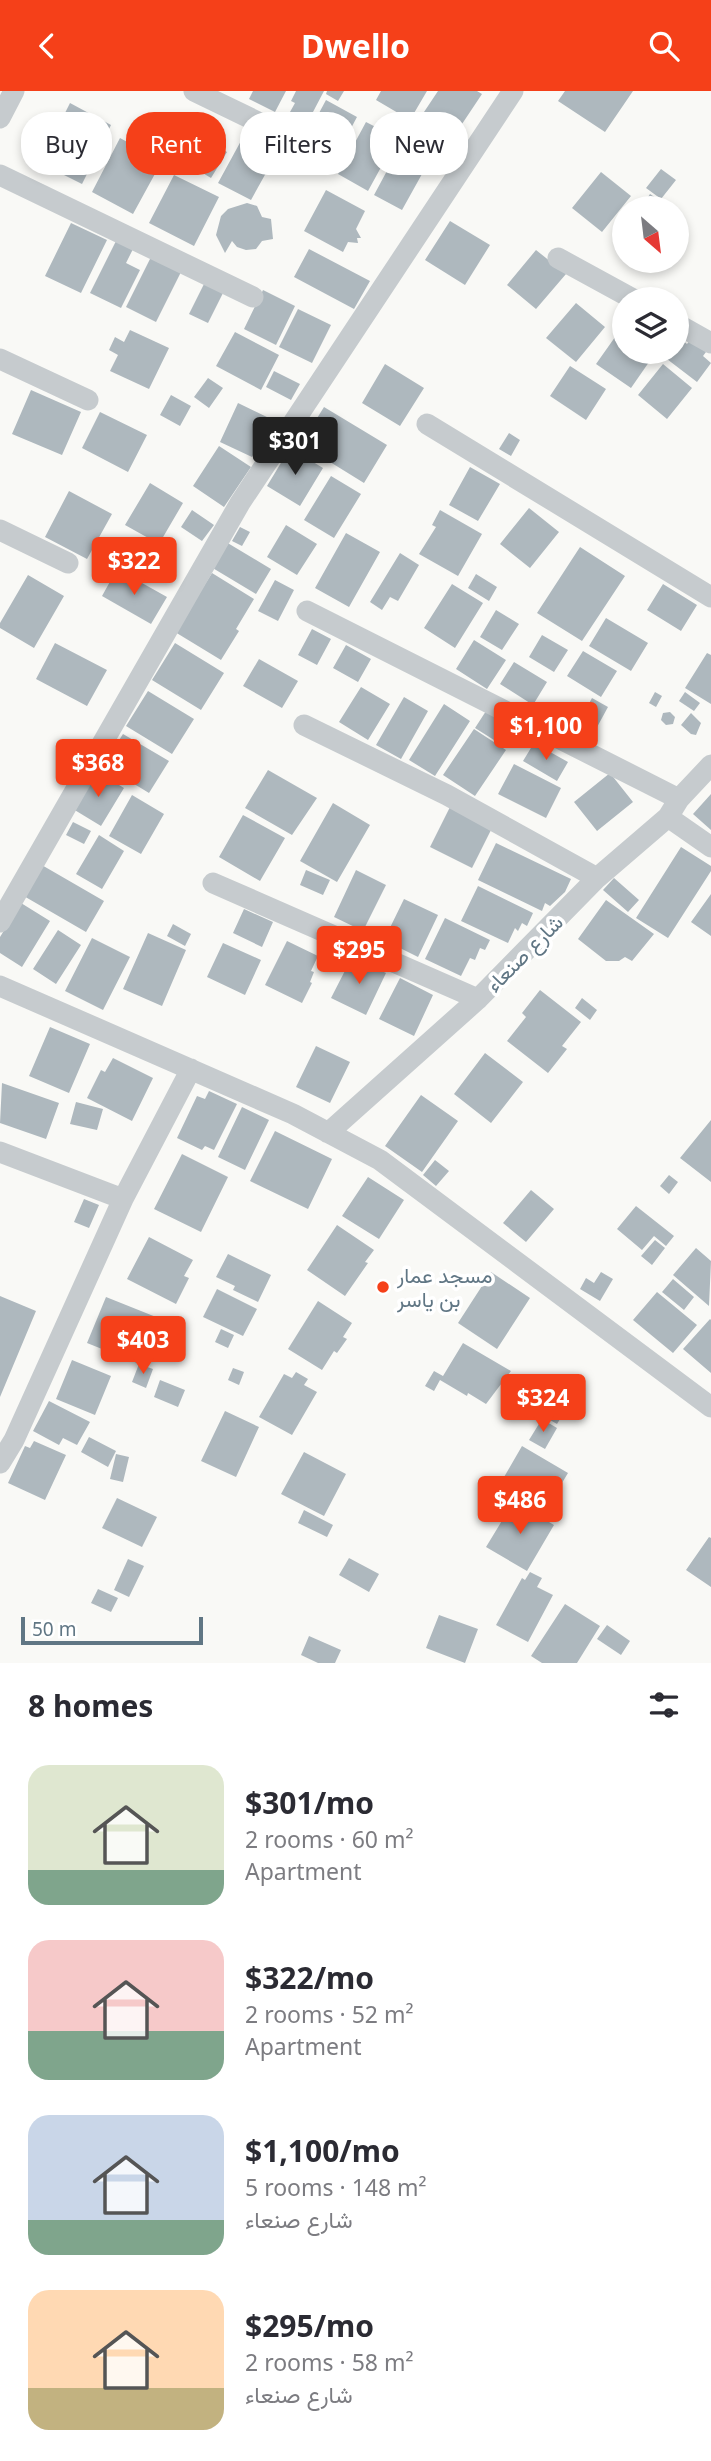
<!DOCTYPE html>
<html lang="en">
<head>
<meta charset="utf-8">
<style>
	:root { --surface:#fff; --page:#f2f2f3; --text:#2b2b33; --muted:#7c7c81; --accent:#f54019 }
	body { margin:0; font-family:"Noto Sans",Vazirmatn,sans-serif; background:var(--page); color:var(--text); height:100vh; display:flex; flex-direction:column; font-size:26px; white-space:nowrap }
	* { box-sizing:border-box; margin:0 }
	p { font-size:23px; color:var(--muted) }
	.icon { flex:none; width:38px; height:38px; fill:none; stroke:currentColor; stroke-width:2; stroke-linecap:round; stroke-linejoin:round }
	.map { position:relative; height:1572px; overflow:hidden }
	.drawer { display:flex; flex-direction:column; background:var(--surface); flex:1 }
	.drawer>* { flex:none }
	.banner { position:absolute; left:21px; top:21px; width:670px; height:63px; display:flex; gap:14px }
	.needle { width:46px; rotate:152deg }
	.controls { position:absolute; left:612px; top:105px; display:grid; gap:14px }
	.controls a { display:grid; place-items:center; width:77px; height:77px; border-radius:50%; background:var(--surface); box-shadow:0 4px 10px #0003; font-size:35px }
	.scale { position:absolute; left:21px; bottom:18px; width:182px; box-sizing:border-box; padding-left:7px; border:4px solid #607684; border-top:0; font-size:19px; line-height:24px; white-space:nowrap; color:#607684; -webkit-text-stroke:5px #fff; paint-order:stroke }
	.price { position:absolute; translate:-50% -60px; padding:0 16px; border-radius:7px; background:var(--accent); color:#fff; font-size:23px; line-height:46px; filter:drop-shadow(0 2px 4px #0008) }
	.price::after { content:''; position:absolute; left:50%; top:42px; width:21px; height:16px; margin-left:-10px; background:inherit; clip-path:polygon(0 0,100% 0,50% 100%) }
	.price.selected { background:#222; color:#fff }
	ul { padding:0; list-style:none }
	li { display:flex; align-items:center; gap:21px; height:175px; padding:0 28px }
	li span { display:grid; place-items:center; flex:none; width:196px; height:140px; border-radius:21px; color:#555 }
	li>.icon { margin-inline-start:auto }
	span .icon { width:84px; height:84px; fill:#fffc; stroke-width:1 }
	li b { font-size:30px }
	h2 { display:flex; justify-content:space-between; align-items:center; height:84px; padding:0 28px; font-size:30px }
	.chip { padding:0 24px; border-radius:28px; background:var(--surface); box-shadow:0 4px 10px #0003; font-size:24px; line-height:63px }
	.chip.selected { background:var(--accent); color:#fff }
	header { display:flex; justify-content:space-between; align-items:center; height:91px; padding:0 28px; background:var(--accent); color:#fff; font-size:32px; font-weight:700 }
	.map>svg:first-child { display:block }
</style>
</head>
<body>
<header><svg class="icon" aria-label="back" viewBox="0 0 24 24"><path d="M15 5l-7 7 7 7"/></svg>Dwello<svg class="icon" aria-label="search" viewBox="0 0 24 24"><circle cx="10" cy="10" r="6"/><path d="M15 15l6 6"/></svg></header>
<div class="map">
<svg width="711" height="1572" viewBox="0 0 711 1572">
	<rect width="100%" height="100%" fill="#f9f9f6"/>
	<path fill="#aeb8be" d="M253,0H286L275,21L249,8Z
		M296,0H324L303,40L291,33L296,24L290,21L295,12L291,10Z
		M327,0H344L338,10L326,3Z
		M381,0H427L410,29L376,9Z
		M438,0H477L482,3L448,54L416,33Z
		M565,0H633L605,41L558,10Z
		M326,9L357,26L342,54L311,37Z
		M70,12L111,34L100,56L59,34Z
		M204,25L220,35L210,51L227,61L211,87L179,68Z
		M366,31L397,47L368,100L338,83Z
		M248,37L281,55L251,109L218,92Z
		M60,47L96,65L82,93L46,75Z
		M120,47L162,70L133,123L92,101Z
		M403,50L432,65L402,119L374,104Z
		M661,78L676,89L661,108L646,97Z
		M601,81L631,105L602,141L572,117Z
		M174,84L219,106L194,155L149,132Z
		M326,99L365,120L356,138L361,147H357L358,152L348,151L343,161L304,140Z
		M650,103L662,111L658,117H641Z
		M247,112L257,115L262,126L271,128L273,148L262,150L256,158L246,159L237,156L232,150L225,162L216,144L221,125L228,118Z
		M450,130L490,154L465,194L425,169Z
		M71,132L107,149L81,202L45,185Z
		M116,150L133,158L126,172L140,179L121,217L90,202Z
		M309,158L370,190L354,218L294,186Z
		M536,159L566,183L536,218L507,194Z
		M152,164L182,179L156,231L126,216Z
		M207,187L226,196L208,232L189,223Z
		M263,199L295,215L276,254L244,238Z
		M576,212L605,236L576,271L546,247Z
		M298,218L331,234L312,272L279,256Z
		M625,232V261H656L631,297L596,273Z
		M130,239L169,257L149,298L110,280L118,264L109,259L115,246L124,251Z
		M235,241L279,264L261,299L216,275Z
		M677,245L687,253L690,249L706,261L703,265L711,272L697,291L663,265L666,261H677Z
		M385,273L424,297L400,335L362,312Z
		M663,273L692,297L667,328L638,304Z
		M570,275L606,298L586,329L550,305Z
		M274,280L300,293L291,309L266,296Z
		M208,287L223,297L209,317L194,306Z
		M31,299L81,321L62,364L12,343Z
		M171,304L191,315L180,335L160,324Z
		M238,312L271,328L252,366L220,351Z
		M324,316L387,354L364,392L301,353Z
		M100,321L147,344L128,381L82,357Z
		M509,342L520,349L511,365L499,358Z
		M219,355L251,376L224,416L193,395Z
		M290,357L323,377L300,415L267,395Z
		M470,376L500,393L478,430L449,414Z
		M331,385L361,403L334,447L304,429Z
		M150,392L183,412L159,453L125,434Z
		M69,400L112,423L87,468L45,446Z
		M529,417L559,441L530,477L500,453Z
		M192,419L214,434L202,450L181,436Z
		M440,419L482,443L458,485L419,463L436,436L432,434Z
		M286,434L317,453L297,484L267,466Z
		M240,436L250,441L242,455L232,450Z
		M346,442L380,461L349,516L315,497Z
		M226,451L271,478L256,503L211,476Z
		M580,456L625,485L582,550L537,522Z
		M400,462L419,474L398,510L390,506L382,519L370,511Z
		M117,478L167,506L151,533L102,505Z
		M212,482L254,508L236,538L239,540L221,569L175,541Z
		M476,483L497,496L489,510L468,497Z
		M28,484L64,505L34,557L0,537V532Z
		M275,489L294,499L278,530L258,520Z
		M452,493L483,512L455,557L424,537Z
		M663,493L697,514L681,540L647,519Z
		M496,519L519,533L502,559L480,546Z
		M606,527L648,552L631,580L589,555Z
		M312,538L331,548L317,574L298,564Z
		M542,544L568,559L554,581L529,566Z
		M474,549L506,569L487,598L456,578Z
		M55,552L107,579L87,615L36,588Z
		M175,552L224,582L201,619L152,589Z
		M346,554L371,568L358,591L333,577Z
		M583,560L617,580L601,606L567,585Z
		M707,562L711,564V613L685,597Z
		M259,568L298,590L282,617L243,595Z
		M514,571L547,591L533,614L500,593Z
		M361,596L390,613L368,649L339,631Z
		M148,600L194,628L172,663L126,635Z
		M655,601L662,605L656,616L649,612Z
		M685,601L700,612L694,620L679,610Z
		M404,606L428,620L401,668L376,654Z
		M592,607L608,616L590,649L574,640Z
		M444,613L470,630L435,685L409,669Z
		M486,620L504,630L494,649L475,637Z
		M670,621L675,626L673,633L666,634L661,629L663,622Z
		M691,622L701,632L696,644L691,643L681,634Z
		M474,638L506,659L475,705L443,684Z
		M123,643L169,670L149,702L103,674Z
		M534,652L568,671L557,690L523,670Z
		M514,673L561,697L546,727L498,703Z
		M268,679L317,707L292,744L245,717Z
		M96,680L124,697L101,735L73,718Z
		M610,682L633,711L597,740L574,711Z
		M711,703V739L693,723Z
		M132,704L164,723L141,763L109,745Z
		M333,712L370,734L337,791L300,770Z
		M451,714L493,735L472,777L430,756Z
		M243,724L285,747L260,790L219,766Z
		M73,731L91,740L84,753L66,744Z
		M99,744L124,760L102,798L76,783Z
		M496,752L571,788L565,801L550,815L545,812L542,820L478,789Z
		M681,756L711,775V780L668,847L636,827Z
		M40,773L104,810L86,841L22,804Z
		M306,779L330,789L323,804L300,794Z
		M356,779L386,794L363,840L334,826Z
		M614,787L639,809L628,821L603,799Z
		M478,795L533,822L527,835L522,832L518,840L515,837L508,852L461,830Z
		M711,803V845L691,831Z
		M404,808L438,824L418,866L384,849Z
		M606,809L654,843L632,870L625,866L619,870H606L578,848Z
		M21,812L50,830L22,876L0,862V846Z
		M244,818L273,831L262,856L233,842Z
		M445,827L490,849L485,859L480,857L475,869L470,867L461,885L425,868Z
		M173,833L191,843L185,855L167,845Z
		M58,839L81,854L56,893L33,878Z
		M148,842L186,859L162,915L123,898Z
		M92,847L130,866L103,919L65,900Z
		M287,850L318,865L311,880L314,881L310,891L312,892L302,912L265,894Z
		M223,852L261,869L245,904L207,886Z
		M352,866L386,882L366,924L331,907Z
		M400,887L433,904L414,945L379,928Z
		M540,899L581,931L562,955L567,958L548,982L507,950L526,926L522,922Z
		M582,907L597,919L590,929L575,917Z
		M50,936L90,953L69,1002L29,985Z
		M316,955L350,971L330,1012L296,996Z
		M485,962L523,991L491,1032L454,1003Z
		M113,967L153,987L132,1030L87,1007L101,979L105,981Z
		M2,992L59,1012L46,1048L0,1032Z
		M209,1000L237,1013L214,1059L205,1055L202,1059L177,1047L197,1005L205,1008Z
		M421,1004L458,1030L422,1081L385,1055Z
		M76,1011L103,1018L97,1039L70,1033Z
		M242,1016L269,1029L245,1079L218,1066Z
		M711,1029V1091L680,1067Z
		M275,1040L332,1068L308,1118L250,1090Z
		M182,1063L228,1086L201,1141L154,1118Z
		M435,1069L449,1080L436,1095L423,1084Z
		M669,1084L678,1091L669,1103L660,1095Z
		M368,1086L404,1109L379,1148L342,1125Z
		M531,1099L554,1118L526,1151L503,1132Z
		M84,1108L99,1114L89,1137L74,1131Z
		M636,1115L674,1145L666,1155L654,1145L642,1159L617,1138Z
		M337,1134L374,1159L365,1171L368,1172L345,1205L307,1179Z
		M149,1146L193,1169L184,1185L189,1187L176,1213L127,1188Z
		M655,1149L665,1157L652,1174L641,1165Z
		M696,1157L711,1170L709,1215L673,1184Z
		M228,1163L271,1184L258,1211L233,1199L235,1195L216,1186Z
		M491,1181L530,1207L497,1258L458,1232Z
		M601,1181L613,1188L600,1210L580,1198L586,1187L594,1192Z
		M673,1188L694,1206L684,1219L662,1201Z
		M217,1198L257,1218L243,1245L203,1226Z
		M657,1201L697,1234L673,1262L633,1229Z
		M0,1205L36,1220L0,1306Z
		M106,1206L156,1226L137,1272L87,1252Z
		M318,1210L352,1232L343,1246L347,1248L337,1262L334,1260L322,1279L288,1258Z
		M710,1228L711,1229V1282L683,1258Z
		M221,1238L234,1244L228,1257L215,1251Z
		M463,1252L511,1280L486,1313L468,1302L467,1305L440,1289L434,1300L425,1295L434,1280L443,1285Z
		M72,1269L111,1285L95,1324L56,1308Z
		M139,1273L153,1278L146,1297L132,1291Z
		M233,1277L244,1281L239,1294L228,1289Z
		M296,1281L308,1288L304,1294L317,1301L292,1344L259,1326L284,1283L292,1287Z
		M160,1289L185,1299L178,1316L154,1306Z
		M554,1306L568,1315L557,1333L543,1325Z
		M49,1310L90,1331L77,1354L63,1347L59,1354L33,1340Z
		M225,1320L259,1336L236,1386L201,1370Z
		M542,1328L557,1337L545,1358L529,1349Z
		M89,1346L116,1360L108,1376L81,1361Z
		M34,1350L66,1364L45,1409L8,1392L25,1355L30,1357Z
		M522,1355L568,1382L545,1420L500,1393Z
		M304,1361L346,1383L324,1425L281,1403Z
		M116,1363L129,1366L123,1391L110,1388Z
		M117,1407L157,1426L142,1456L102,1437Z
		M514,1410L554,1434L527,1480L486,1456Z
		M304,1419L333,1434L327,1446L298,1432Z
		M709,1446L711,1447V1496L686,1479Z
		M349,1467L379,1483L369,1501L339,1484Z
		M128,1468L144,1475L129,1506L114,1499Z
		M530,1481L542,1487L537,1496L553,1504L528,1551L496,1534L522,1487L525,1489Z
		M98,1498L118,1507L111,1521L91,1512Z
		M565,1513L600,1535L577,1572H542L531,1565Z
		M439,1524L478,1538L465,1572L426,1557Z
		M607,1534L630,1550L621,1564L597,1548Z
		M309,1545L341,1559L335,1572H318L301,1564Z"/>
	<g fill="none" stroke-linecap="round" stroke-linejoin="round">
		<path stroke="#c6cbce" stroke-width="21" d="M194,0L322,62
			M0,27L14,0
			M0,84L253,206
			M558,167L633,208
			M677,233L711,252
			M0,268L88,309
			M427,333L711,506
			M0,439L68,472
			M307,520L679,708
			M304,634L447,704L597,787
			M668,726L711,756
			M213,792L478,908
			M0,831L240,412L513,0
			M0,895L293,1023L380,1069L711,1316
			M328,1042L478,908L597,787L668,726L679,708L711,674
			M0,1061L123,1108
			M0,1372L14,1349L123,1108L191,978"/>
	</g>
	<circle fill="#f54019" stroke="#fff" stroke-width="2.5" cx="383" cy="1196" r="7"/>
	<g text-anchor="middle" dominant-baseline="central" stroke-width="7" stroke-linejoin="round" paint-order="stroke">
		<g font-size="21" fill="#607684" stroke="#fff">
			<text transform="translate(524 862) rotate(-45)">شارع صنعاء</text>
		</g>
		<g font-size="21" fill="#607684" stroke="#fff" text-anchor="start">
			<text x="397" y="1184">مسجد عمار<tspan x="397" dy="24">بن ياسر</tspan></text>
		</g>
	</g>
</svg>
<div class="controls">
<a><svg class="needle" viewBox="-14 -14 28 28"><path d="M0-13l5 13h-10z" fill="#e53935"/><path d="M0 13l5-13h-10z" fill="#7c7c81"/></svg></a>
<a><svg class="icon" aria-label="layers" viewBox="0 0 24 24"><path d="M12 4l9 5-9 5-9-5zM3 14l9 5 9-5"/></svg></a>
</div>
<div class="scale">50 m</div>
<b class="price selected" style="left:295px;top:386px">$301</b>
<b class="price" style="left:134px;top:506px">$322</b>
<b class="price" style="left:546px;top:671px">$1,100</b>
<b class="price" style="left:98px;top:708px">$368</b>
<b class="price" style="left:359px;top:895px">$295</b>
<b class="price" style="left:143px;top:1285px">$403</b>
<b class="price" style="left:543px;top:1343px">$324</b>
<b class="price" style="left:520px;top:1445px">$486</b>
<div class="banner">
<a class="chip">Buy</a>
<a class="chip selected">Rent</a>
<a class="chip">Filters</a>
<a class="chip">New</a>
</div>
</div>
<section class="drawer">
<h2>8 homes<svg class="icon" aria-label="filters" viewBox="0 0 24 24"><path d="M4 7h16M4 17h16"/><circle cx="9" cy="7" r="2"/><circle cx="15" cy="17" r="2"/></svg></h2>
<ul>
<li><span style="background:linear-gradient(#dfe7d0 75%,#7fa58c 0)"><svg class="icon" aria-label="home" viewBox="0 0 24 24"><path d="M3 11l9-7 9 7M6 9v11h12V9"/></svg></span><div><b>$301/mo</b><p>2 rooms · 60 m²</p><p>Apartment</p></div></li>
<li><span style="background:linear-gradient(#f6c9c9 65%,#7fa58c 0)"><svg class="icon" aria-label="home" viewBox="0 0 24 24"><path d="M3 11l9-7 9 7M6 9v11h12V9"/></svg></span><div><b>$322/mo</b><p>2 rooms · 52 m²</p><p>Apartment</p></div></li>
<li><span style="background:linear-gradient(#c9d6e8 75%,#7fa58c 0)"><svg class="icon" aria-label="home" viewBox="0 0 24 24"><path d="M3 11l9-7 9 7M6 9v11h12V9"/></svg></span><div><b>$1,100/mo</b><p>5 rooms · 148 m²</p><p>شارع صنعاء</p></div></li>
<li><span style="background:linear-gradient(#ffd9b3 70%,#c2b280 0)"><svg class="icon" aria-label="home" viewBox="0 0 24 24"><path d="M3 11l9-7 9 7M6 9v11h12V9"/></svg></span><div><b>$295/mo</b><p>2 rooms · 58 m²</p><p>شارع صنعاء</p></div></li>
</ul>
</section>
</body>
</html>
